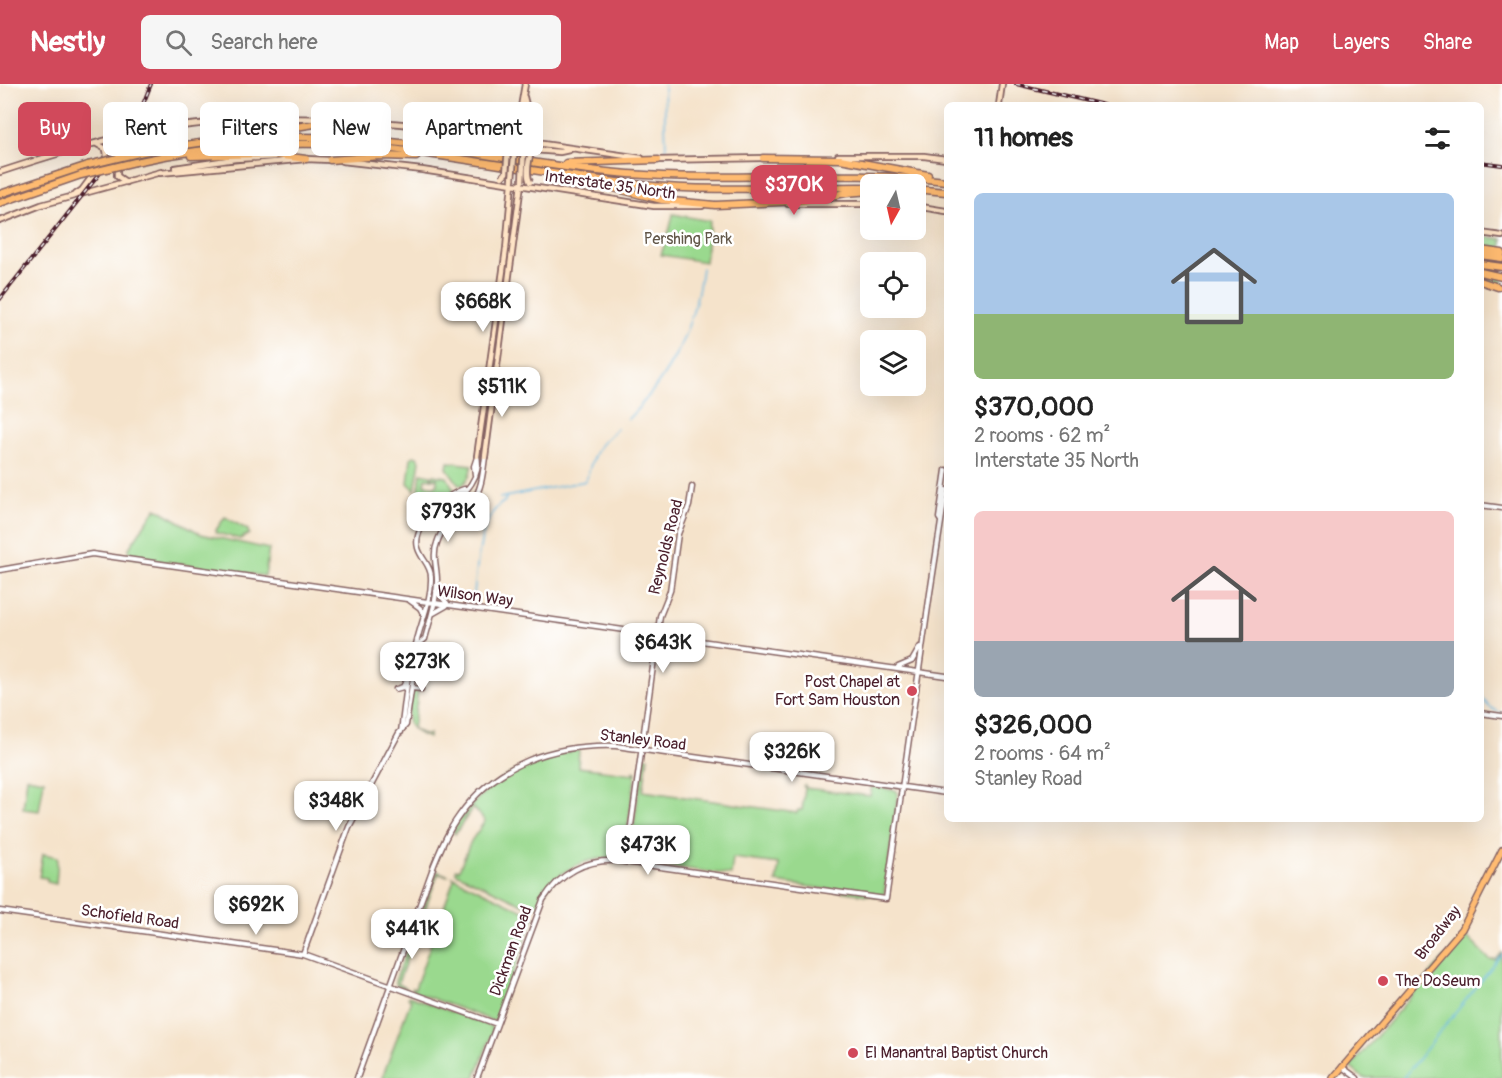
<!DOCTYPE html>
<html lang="en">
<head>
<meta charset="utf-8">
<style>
	:root { --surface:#fff; --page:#f6f6f6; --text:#222; --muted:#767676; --accent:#d1495b }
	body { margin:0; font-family:Pangolin,sans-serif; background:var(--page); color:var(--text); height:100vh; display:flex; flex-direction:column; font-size:22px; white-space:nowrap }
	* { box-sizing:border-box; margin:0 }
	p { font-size:20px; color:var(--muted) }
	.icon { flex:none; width:33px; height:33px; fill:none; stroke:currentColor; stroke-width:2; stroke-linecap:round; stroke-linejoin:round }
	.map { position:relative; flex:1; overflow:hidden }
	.side { position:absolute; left:944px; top:18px; width:540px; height:720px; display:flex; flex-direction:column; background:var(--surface); border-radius:9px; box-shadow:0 6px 24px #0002 }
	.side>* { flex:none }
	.guide { position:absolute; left:18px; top:18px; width:570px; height:54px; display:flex; gap:12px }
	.needle { width:39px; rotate:188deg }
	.tools { position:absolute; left:860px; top:90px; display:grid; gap:12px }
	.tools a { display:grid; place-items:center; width:66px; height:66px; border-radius:9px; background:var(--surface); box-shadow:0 6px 24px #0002; font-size:30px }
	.price { position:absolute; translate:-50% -51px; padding:0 14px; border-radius:12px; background:#fff; color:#222; font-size:20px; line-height:39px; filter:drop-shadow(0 2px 3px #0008) }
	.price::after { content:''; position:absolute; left:50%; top:36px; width:18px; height:14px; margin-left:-9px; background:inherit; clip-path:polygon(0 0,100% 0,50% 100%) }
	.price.current { background:var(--accent); color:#fff }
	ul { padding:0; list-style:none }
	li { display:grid; align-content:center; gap:12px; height:318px; padding:0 30px }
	li span { display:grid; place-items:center; height:186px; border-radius:9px; color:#555 }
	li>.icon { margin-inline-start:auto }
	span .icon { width:108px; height:108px; fill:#fffc; stroke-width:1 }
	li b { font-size:26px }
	h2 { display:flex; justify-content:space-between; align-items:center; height:72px; padding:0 30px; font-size:26px }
	.pill { padding:0 21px; border-radius:9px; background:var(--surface); box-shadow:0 6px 24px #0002; font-size:21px; line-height:54px }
	.pill.current { background:var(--accent); color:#fff }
	header { display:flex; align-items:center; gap:36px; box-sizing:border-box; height:84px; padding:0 30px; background:var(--accent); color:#fff }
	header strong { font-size:28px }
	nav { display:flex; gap:33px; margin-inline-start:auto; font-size:21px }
	.search { width:420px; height:54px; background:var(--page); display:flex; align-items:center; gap:15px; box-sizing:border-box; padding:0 21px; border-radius:9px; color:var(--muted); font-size:22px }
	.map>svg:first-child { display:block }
</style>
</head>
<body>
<header>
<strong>Nestly</strong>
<div class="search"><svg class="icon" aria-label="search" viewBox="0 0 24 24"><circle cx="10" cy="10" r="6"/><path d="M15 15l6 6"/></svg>Search here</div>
<nav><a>Map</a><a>Layers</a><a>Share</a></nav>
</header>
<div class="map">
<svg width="1502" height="994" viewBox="0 0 1502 994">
	<rect width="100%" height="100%" fill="#fff"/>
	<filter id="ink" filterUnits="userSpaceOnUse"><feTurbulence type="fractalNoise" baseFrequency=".0167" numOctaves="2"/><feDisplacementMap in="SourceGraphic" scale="12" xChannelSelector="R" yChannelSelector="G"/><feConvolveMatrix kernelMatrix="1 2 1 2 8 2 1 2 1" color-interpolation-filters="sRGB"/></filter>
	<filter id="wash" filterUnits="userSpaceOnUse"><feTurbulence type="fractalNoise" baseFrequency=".008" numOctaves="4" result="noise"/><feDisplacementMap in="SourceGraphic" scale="24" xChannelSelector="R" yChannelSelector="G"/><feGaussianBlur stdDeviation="1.35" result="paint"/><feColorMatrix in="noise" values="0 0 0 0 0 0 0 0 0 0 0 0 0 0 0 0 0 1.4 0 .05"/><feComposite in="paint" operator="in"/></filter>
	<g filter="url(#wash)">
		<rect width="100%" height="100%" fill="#f5e3cb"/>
		<path fill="#9ad98e" stroke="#727c5c" stroke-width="1.5" d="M673,130L710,137L705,178L661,171C665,157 671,145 673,130Z
			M1481,152L1502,155V202L1481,198Z
			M413,372L417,373L420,377L415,406L408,399L411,374Z
			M448,378L472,381L469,393L463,401H459L447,384Z
			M421,389L431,391V395L426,394L425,400L433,403L437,401V394L432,395L433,391L447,393L454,406L450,410L442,408C438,412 441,422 431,421L429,419L432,417L427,411L423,413L419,405Z
			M156,424L201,450L269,465L265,492L130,473L129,464Z
			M225,433L248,446L249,450L240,455L216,449V446Z
			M412,606L418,608L413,645L426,652L429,650V654C399,644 409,632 412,606Z
			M579,666L578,683L634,690V687L636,688L623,774C596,772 567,780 550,801C544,809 541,819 533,825L456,789V785L459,786L471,757L485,737L473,724L455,750L453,747C480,700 527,674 579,666Z
			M644,672L648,673L643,707L797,729L798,726H802L805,704L803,702L805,701L806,704L870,712L872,702L897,707L898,710L884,811L881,813L776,798L779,780L733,774L731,791L632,777L629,773Z
			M27,693L44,696L39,727L23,725Z
			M43,770L58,773L56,800L47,798V794L39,793Z
			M437,787L449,792L438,790L398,899L407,905L397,902L395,897Z
			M453,793L534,832L496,936L493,937L412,907V904H415L454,795Z
			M1466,852L1490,876H1496L1502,869V994H1363L1350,983L1443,875Z
			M409,912L492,943V949L475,994H382L411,916L408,914Z"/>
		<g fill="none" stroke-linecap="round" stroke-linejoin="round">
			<path stroke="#66b8e1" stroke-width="1.5" d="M664,0L666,70
				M628,335C671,291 694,245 702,184
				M500,414L586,397C594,369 594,364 617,345
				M473,519C477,490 477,432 505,417L506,413
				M1480,605C1483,619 1489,625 1502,629
				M1403,994L1502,871"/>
		</g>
	</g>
	<g filter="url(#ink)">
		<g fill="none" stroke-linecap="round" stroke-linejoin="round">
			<defs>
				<path id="tertiary" d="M475,391L474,382L477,373
					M1480,421L1502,424
					M435,426C440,418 454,408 464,405
					M435,430C456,421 483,396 477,372
					M438,430H441L466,412L467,409
					M941,437L939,434L946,386
					M0,486L92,470L946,592
					M436,507L447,519
					M409,516L420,524L424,531
					M432,530L446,522
					M415,565C419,542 432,518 431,493C431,481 421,475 418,464C411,440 450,414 468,404
					M898,583L912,577L920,563
					M412,604L421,605
					M396,605L403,603L405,599
					M1480,629L1502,632
					M401,648L409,584L414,573
					M626,778L660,532L670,507L678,450L689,422L692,403
					M0,827L303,870L497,940
					M303,870L349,743L399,649L406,641L417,567L420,559L425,555C430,536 437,516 437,496C437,483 432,471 437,459C444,436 461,434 473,417C482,404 483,388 485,373
					M1342,983L1357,994
					M357,994L434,781C441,764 448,747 459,732C496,679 554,660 616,662L946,709
					M477,994L543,816C560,789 586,775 618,777L886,815L930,509L946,406"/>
				<path id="secondary" d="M524,13L526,21L524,61
					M999,21L1002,0
					M343,35L402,40L641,74
					M515,58L525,0
					M533,66L560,68L569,66
					M838,72H924L946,75
					M655,76L764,74
					M342,77L422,86L654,122H702
					M175,84L235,75L274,73
					M0,88C52,71 106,54 160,45C218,36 276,33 335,35
					M160,89L306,75L330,76
					M126,98L117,92V85L145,49
					M76,110L82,106L107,72L106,65L97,60
					M788,120H870
					M915,122L946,127
					M0,137L41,121L161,88
					M1480,149L1502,152
					M477,372L506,165L512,99
					M485,373L521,100"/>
				<path id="primary" d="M1333,994L1462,845L1502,766"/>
				<path id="motorway" d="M252,50L346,35
					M143,68C224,52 308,49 391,58C470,66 549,84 629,90C735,98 841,85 946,97
					M191,72L267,70L306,75
					M763,74L840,75L928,91
					M330,76L381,72L416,73
					M135,78C219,60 307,55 392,65C476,76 559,92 643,101C719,109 795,102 870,103
					M566,79L658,76
					M593,99L662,116L715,121
					M915,105L946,108
					M0,110L88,81
					M0,119L81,91
					M716,121L803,117L846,109L870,107
					M1480,166L1502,169
					M1480,171L1502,174
					M1480,180L1502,183
					M1480,188L1502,193
					M1480,197L1498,203"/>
			</defs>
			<use href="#tertiary" stroke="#866463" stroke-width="7"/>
			<use href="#secondary" stroke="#866463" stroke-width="8"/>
			<use href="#primary" stroke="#866463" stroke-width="8"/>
			<use href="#motorway" stroke="#866463" stroke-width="9"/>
			<use href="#tertiary" stroke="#fff" stroke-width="4"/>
			<use href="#secondary" stroke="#ffe4c6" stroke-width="4.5"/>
			<use href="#primary" stroke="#ffbb71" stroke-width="5"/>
			<use href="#motorway" stroke="#ffbb71" stroke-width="6"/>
			<defs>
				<path id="rail" d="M1016,0L1104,21
					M1480,78L1502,81
					M0,215L120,64L136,38L151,0"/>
			</defs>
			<use href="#rail" stroke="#4a1f2b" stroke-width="4"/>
			<use href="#rail" stroke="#fff" stroke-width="1.5" stroke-dasharray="4.5" stroke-linecap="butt"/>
			<defs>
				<path id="secondary-bridge" d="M502,93L506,89L508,65L506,60
					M512,96L515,61
					M522,97L524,62
					M530,98C526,91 528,73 533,66"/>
				<path id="motorway-bridge" d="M88,81L143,68
					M81,91L135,78"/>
			</defs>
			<use href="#secondary-bridge" stroke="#866463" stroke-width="8" stroke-linecap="butt"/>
			<use href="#motorway-bridge" stroke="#866463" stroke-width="9" stroke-linecap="butt"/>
			<use href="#secondary-bridge" stroke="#ffe4c6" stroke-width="4.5"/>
			<use href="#motorway-bridge" stroke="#ffbb71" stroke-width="6"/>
		</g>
	</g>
	<g fill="#d1495b" stroke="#fff" stroke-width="2">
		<circle cx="912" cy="607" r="6"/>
		<circle cx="1383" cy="897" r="6"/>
		<circle cx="853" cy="969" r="6"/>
	</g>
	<g text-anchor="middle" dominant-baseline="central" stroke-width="5" stroke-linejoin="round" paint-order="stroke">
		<g font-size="16" fill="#4a1f2b" stroke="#fff">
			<text transform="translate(610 101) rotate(8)">Interstate 35 North</text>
			<text transform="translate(666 463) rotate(-76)">Reynolds Road</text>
			<text transform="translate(475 512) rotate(8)">Wilson Way</text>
			<text transform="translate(643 656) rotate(7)">Stanley Road</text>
			<text transform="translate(130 833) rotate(8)">Schofield Road</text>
			<text transform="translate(1438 849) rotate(-52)">Broadway</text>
			<text transform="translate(511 867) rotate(-70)">Dickman Road</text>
		</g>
		<g font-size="16" fill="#625749" stroke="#fff">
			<text x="688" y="155">Pershing Park</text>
		</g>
		<g font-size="16" fill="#4a1f2b" stroke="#fff" text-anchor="start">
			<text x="900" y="598" text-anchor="end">Post Chapel at<tspan x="900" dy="18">Fort Sam Houston</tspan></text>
			<text x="1395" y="897">The DoSeum</text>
			<text x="865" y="969">El Manantral Baptist Church</text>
		</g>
	</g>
</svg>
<div class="tools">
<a><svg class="needle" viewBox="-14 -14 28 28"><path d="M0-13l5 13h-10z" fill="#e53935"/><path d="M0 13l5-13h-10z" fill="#767676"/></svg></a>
<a><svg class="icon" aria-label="locate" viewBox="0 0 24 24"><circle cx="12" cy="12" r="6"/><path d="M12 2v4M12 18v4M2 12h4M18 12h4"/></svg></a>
<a><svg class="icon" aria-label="layers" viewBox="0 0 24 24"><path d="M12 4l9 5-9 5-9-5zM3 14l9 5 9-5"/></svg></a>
</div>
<b class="price current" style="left:794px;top:132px">$370K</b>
<b class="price" style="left:483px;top:249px">$668K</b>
<b class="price" style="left:502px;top:334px">$511K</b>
<b class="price" style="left:448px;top:459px">$793K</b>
<b class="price" style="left:663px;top:590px">$643K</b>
<b class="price" style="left:422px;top:609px">$273K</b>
<b class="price" style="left:792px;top:699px">$326K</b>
<b class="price" style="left:336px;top:748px">$348K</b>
<b class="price" style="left:648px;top:792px">$473K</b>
<b class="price" style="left:256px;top:852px">$692K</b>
<b class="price" style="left:412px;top:876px">$441K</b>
<div class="guide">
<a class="pill current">Buy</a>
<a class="pill">Rent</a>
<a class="pill">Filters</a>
<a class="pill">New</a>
<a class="pill">Apartment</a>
</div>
<section class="side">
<h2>11 homes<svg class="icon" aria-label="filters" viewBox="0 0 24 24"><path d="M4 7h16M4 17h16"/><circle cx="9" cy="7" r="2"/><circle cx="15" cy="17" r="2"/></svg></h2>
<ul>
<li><span style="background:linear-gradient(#a9c7e8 65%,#8fb573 0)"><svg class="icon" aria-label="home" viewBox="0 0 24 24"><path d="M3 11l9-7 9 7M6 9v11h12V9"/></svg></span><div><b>$370,000</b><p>2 rooms · 62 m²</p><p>Interstate 35 North</p></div></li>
<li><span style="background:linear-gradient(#f6c9c9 70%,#9aa5b1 0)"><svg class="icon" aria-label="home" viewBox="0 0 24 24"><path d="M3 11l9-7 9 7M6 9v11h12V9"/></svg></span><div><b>$326,000</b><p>2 rooms · 64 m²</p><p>Stanley Road</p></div></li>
</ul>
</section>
</div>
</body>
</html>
